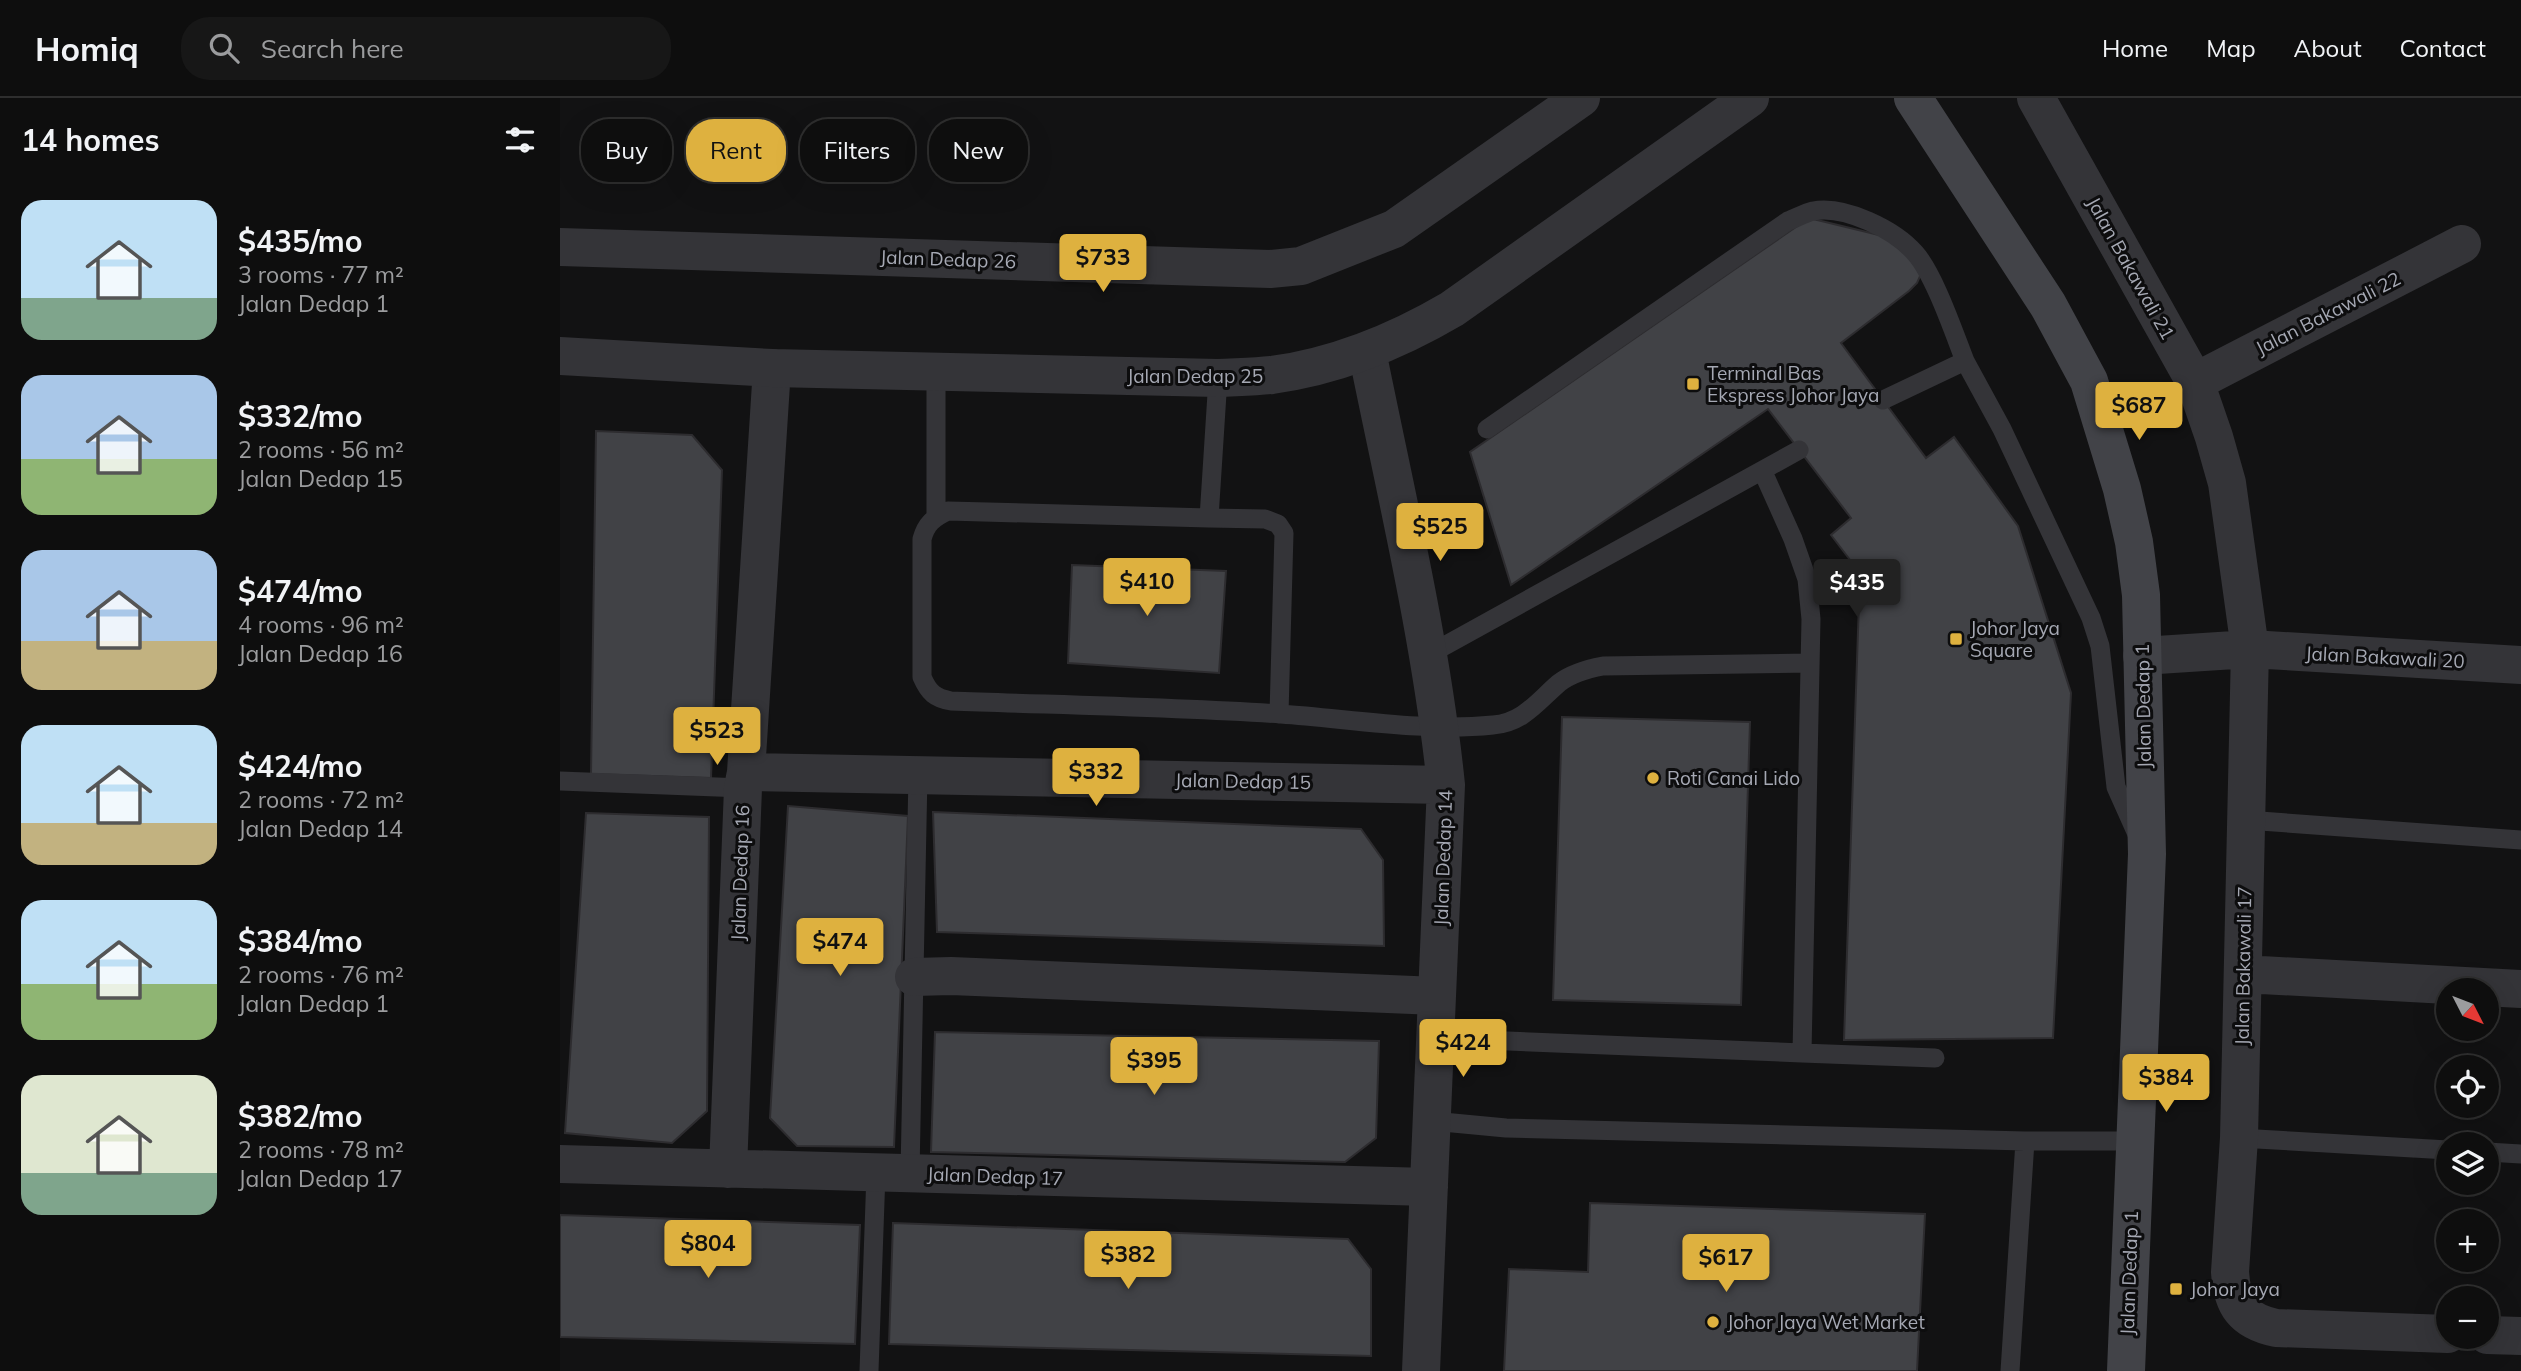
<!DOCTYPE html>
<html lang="en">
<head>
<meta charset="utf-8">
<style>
	:root { --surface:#0e0e0e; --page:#171717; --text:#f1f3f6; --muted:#9b9c9e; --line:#2e2e2e; --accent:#deb13f }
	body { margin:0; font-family:Mulish,sans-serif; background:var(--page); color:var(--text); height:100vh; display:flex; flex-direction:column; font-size:26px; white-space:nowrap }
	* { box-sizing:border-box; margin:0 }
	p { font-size:23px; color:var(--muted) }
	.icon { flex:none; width:38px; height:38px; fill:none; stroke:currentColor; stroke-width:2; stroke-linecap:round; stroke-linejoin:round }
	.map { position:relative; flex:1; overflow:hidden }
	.details { display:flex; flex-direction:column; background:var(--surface); width:560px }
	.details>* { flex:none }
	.hud { position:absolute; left:21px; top:21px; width:665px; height:63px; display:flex; gap:14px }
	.needle { width:46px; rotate:132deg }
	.buttons { position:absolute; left:1876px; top:880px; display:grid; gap:14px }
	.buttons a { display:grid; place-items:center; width:63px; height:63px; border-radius:50%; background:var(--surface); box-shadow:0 7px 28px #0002,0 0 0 2px var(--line); font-size:35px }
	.price { position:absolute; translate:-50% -60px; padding:0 16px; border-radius:7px; background:var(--accent); color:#111; font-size:23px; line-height:46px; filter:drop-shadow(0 2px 4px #0008) }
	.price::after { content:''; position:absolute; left:50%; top:42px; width:21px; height:16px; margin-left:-10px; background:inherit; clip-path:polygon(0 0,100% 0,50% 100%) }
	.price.selected { background:#222; color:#fff }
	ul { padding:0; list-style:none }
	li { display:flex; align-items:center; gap:21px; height:175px; padding:0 21px }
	li span { display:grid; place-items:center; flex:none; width:196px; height:140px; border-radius:21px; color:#555 }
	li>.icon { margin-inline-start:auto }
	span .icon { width:84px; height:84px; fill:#fffc; stroke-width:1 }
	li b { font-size:30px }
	h2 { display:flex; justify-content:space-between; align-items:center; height:84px; padding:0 21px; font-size:30px }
	.tag { padding:0 24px; border-radius:28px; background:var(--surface); box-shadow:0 7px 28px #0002,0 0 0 2px var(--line); font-size:24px; line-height:63px }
	.tag.selected { background:var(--accent); color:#111 }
	header { display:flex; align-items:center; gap:42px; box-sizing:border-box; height:98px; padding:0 35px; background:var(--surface); border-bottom:2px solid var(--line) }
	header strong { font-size:33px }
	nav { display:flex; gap:38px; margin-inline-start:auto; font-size:24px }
	.search { width:490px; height:63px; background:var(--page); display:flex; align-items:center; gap:18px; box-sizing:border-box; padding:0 24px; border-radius:28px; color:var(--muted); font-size:26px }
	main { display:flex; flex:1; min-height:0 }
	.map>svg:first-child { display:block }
</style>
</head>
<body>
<header>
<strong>Homiq</strong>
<div class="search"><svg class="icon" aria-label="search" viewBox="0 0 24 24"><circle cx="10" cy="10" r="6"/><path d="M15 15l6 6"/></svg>Search here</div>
<nav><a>Home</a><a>Map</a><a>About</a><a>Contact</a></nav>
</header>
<main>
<section class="details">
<h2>14 homes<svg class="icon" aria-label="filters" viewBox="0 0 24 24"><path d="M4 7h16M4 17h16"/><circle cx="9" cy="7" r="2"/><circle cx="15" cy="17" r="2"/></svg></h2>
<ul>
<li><span style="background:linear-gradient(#bfe0f5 70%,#7fa58c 0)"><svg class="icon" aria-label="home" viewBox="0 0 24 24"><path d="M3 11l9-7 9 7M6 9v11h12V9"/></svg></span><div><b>$435/mo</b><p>3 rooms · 77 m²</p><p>Jalan Dedap 1</p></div></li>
<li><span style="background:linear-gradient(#a9c7e8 60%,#8fb573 0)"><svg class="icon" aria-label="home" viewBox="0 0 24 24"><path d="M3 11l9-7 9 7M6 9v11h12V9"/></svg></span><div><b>$332/mo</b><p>2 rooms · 56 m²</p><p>Jalan Dedap 15</p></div></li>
<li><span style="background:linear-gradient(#a9c7e8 65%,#c2b280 0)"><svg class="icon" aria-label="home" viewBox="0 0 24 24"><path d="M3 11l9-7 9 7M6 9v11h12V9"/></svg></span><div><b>$474/mo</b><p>4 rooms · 96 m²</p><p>Jalan Dedap 16</p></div></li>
<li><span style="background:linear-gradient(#bfe0f5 70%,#c2b280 0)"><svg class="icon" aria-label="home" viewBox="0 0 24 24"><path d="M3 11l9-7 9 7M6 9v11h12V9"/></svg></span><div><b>$424/mo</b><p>2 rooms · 72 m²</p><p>Jalan Dedap 14</p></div></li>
<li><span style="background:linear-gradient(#bfe0f5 60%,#8fb573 0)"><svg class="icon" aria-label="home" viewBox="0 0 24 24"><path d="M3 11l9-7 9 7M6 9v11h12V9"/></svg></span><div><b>$384/mo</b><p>2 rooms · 76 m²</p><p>Jalan Dedap 1</p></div></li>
<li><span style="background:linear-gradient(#dfe7d0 70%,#7fa58c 0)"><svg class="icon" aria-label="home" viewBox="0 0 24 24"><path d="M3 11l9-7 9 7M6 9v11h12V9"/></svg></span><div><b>$382/mo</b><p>2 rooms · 78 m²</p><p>Jalan Dedap 17</p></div></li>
</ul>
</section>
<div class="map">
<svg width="1961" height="1273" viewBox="0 0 1961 1273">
	<rect width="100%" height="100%" fill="#121213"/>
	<path fill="#414246" stroke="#2d2c2f" stroke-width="2" d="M1249,120L1323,138L1361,168V176L1357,185L1349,193L1281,245L1366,360L1394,339L1458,428L1511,595L1493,940L1284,942L1300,475L1271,437L1291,420L1208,311L951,487L910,354Z
		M36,333L132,337L162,372L151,680L31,676Z
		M512,467L666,473L659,575L508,565Z
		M1002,619L1190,624L1181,907L993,902Z
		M228,708L348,718L334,1049L237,1048L210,1020Z
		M373,714L801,731L823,762L824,848L377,834Z
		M26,715L149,719L147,1013L112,1045L5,1035Z
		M375,934L819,943L816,1040L785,1064L371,1054Z
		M1030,1105L1365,1116L1357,1273H944L949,1171L1028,1174Z
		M0,1117L300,1127L295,1246L0,1239Z
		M333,1125L788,1141L811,1171V1258L329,1246Z"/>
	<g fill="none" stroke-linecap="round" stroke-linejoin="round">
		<path stroke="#343438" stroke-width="19" d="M658,280L649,420L388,413C373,420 366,426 362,441V579C369,595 375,600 391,603C501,607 611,609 721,616C791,621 863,634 933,627C963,625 978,603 999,585C1012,575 1027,571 1043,568L1250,565
			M1323,302L1405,263L1442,331L1531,520L1540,548L1556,689L1577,736
			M927,331L1228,123C1236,120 1245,115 1253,113C1285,107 1335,132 1355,155C1374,176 1394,235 1405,263
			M376,419V274
			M649,420L705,421L718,426L724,435L719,616
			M868,557L1239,352
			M0,683L183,690
			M1686,722L1961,742
			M875,940L1242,955L1251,521L1247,481L1233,441L1203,374
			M1242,955L1375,960
			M872,1023L946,1030L1465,1043L1450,1273
			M1679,1040L1888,1052
			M1465,1043H1575
			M1927,1054L1961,1056
			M350,1075L358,676
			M309,1273L316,1075"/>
		<path stroke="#343438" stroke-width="38" d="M1476,0L1635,284L1654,339L1667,385L1690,551L1679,1040L1670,1174C1672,1207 1683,1223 1716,1230L1888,1236
			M0,149L710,171L741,168L834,131L1021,0
			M807,253C836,397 871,541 886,687L861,1273
			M1635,284L1902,146
			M1582,558L1690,551L1961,567
			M186,674L886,687
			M1683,876L1961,891
			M354,879L391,878L877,898
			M0,1066L869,1089
			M168,1071L183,690L186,674L212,270
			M1927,1237L1961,1238"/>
		<path stroke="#343438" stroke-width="38" d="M0,258L212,270L658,280C676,279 694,279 712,277C777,268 836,244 892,211L1190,0"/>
		<path stroke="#424348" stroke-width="38" d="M1353,0L1488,207L1529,283L1562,391L1574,444L1581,497L1587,756L1566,1273"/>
	</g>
	<g fill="#deb13f" stroke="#0d0d0e" stroke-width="2.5">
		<rect x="1126" y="279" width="14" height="14" rx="3.5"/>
		<rect x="1389" y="534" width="14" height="14" rx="3.5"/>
		<circle cx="1093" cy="680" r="7"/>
		<rect x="1609" y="1184" width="14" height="14" rx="3.5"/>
		<circle cx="1153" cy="1224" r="7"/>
	</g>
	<g text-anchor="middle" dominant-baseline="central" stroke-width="6" stroke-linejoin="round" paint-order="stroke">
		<g font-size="19" fill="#a5a8b3" stroke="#0d0d0e">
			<text transform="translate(388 161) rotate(2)">Jalan Dedap 26</text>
			<text transform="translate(1571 170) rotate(61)">Jalan Bakawali 21</text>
			<text transform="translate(1768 215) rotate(-27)">Jalan Bakawali 22</text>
			<text x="635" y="278">Jalan Dedap 25</text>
			<text transform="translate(1825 559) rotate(3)">Jalan Bakawali 20</text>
			<text transform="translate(1583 608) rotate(-91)">Jalan Dedap 1</text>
			<text transform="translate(683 683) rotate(1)">Jalan Dedap 15</text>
			<text transform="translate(883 760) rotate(-88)">Jalan Dedap 14</text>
			<text transform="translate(180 775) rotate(-88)">Jalan Dedap 16</text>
			<text transform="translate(1683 868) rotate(-89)">Jalan Bakawali 17</text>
			<text transform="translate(435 1078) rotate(2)">Jalan Dedap 17</text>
			<text transform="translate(1569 1175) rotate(-88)">Jalan Dedap 1</text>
		</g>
		<g font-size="19" fill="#a5a8b3" stroke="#0d0d0e" text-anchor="start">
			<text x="1147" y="275">Terminal Bas<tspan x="1147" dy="22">Ekspress Johor Jaya</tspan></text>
			<text x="1410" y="530">Johor Jaya<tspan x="1410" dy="22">Square</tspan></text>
			<text x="1107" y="680">Roti Canai Lido</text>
			<text x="1630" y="1191">Johor Jaya</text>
			<text x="1167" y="1224">Johor Jaya Wet Market</text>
		</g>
	</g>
</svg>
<div class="buttons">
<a><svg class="needle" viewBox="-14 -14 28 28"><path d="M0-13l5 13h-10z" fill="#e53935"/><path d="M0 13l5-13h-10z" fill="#9b9c9e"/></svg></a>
<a><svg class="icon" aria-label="locate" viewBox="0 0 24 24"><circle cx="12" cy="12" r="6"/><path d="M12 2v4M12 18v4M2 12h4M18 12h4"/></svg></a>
<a><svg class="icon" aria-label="layers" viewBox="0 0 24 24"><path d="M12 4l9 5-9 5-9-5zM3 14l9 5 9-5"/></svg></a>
<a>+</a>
<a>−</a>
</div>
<b class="price" style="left:543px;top:196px">$733</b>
<b class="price" style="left:1579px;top:344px">$687</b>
<b class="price" style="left:880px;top:465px">$525</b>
<b class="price" style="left:587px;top:520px">$410</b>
<b class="price selected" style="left:1297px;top:521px">$435</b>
<b class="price" style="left:157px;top:669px">$523</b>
<b class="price" style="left:536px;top:710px">$332</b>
<b class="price" style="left:280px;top:880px">$474</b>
<b class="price" style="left:903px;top:981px">$424</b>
<b class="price" style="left:594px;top:999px">$395</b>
<b class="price" style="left:1606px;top:1016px">$384</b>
<b class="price" style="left:148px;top:1182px">$804</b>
<b class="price" style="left:568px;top:1193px">$382</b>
<b class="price" style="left:1166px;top:1196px">$617</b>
<div class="hud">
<a class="tag">Buy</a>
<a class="tag selected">Rent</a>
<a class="tag">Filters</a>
<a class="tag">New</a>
</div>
</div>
</main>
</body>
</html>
